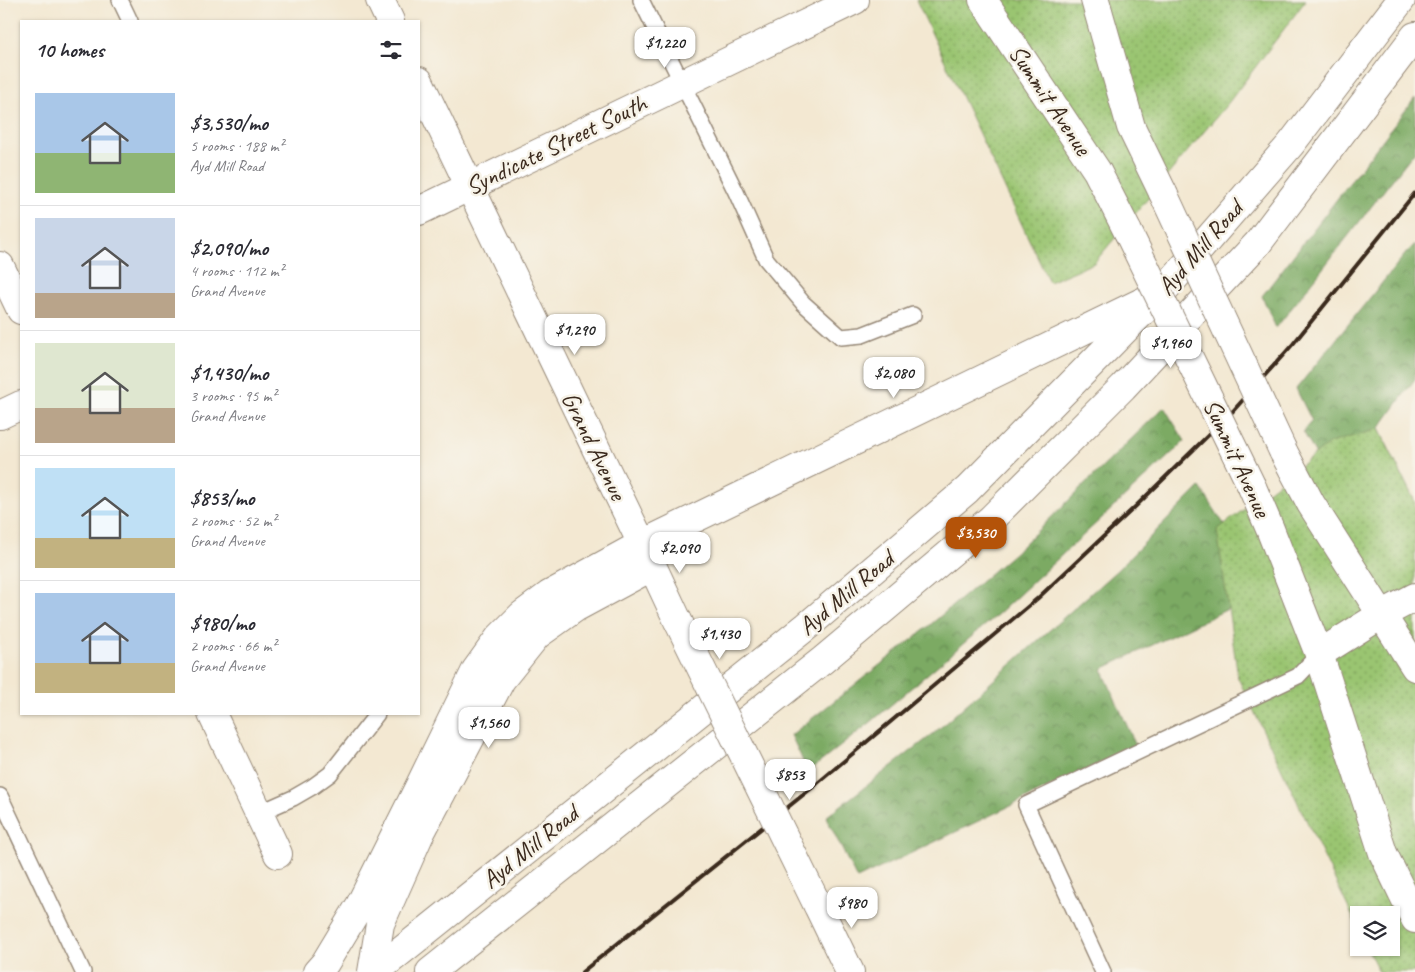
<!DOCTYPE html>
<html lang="en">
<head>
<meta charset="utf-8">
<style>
	:root { --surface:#fff; --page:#f2f2f3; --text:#2b2b33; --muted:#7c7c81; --line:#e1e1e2; --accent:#b45309 }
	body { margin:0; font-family:Caveat,sans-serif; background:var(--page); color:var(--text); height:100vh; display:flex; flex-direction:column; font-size:19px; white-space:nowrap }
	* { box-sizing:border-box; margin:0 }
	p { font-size:16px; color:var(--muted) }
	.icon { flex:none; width:28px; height:28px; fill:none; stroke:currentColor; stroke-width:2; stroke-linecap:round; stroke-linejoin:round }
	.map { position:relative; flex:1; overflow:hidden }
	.sheet { position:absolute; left:20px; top:20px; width:400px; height:695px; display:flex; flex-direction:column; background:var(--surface); border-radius:0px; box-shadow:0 1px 4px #0004 }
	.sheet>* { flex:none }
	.fabs { position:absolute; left:1350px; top:906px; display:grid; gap:10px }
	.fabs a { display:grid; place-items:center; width:50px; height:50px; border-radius:0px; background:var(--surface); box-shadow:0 1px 4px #0004; font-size:25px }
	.price { position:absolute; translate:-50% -42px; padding:0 11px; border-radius:10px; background:#fff; color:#222; font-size:16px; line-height:32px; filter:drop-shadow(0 1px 2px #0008) }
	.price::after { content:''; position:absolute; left:50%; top:30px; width:15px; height:11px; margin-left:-8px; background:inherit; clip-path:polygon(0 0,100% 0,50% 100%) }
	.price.selected { background:var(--accent); color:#fff }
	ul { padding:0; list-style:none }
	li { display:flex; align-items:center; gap:15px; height:125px; padding:0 15px }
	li+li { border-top:1px solid var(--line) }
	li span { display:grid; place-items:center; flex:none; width:140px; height:100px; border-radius:0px; color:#555 }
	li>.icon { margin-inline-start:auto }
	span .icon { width:60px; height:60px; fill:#fffc; stroke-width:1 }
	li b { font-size:21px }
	h2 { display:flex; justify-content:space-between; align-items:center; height:60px; padding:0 15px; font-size:21px }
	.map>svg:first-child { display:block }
</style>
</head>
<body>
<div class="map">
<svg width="1415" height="972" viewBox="0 0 1415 972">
	<defs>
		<pattern id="forest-crowns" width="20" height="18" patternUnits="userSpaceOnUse" patternTransform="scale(1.25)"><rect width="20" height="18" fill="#7baa63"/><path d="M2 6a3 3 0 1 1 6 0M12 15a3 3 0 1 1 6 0" fill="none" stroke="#668b51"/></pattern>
		<pattern id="park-dots" width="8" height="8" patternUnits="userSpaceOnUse" patternTransform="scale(1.25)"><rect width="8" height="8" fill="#9ac571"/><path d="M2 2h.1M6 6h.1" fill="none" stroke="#7fa05c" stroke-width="1.8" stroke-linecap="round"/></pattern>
	</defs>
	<rect width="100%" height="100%" fill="#f7f3e8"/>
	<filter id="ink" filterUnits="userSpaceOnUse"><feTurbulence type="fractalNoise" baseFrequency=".02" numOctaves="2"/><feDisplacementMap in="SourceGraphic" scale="10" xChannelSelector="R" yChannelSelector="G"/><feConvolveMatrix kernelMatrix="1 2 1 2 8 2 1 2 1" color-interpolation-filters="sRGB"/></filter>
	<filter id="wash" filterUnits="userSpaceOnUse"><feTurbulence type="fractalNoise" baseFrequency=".0096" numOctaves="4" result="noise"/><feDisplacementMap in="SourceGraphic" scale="20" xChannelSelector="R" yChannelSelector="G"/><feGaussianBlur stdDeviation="1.12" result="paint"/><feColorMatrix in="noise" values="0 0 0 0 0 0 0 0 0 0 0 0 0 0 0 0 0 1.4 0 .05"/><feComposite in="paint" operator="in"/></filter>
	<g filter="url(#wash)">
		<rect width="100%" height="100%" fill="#f3e8d2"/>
		<path fill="url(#forest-crowns)" stroke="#5b6a40" d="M1415,98V151L1276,328L1262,296Z
			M1415,244V379L1379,429L1415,502L1333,487L1303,431L1312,421L1296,389L1407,252Z
			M1164,407L1185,441L996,616L871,722L808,772L791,735L923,631L1020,548Z
			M1200,487L1224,524L1256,595L1228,609L1102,669L1136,746L857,879L826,817L933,734L1116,571Z"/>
		<path fill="url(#park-dots)" stroke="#6a7848" d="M916,0H1306L1229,102L1094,263L1049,282Z
			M1379,429L1415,502V972H1379L1367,948H1391V915H1359V930L1238,678L1217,530L1330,443Z"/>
	</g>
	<g filter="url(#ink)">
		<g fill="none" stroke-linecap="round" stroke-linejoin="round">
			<defs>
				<path id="service" d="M120,0L130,21
					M641,0L736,192L766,259L803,303L841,337L862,335L913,315
					M0,796L83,972
					M259,813L293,798L312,787L330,774L377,714
					M1103,972L1026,805L1298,676L1319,654"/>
				<path id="minor" d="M419,211L855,0
					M0,266L21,310
					M0,415L21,405
					M1319,654L1381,615L1415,597
					M212,714L278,854"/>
				<path id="tertiary" d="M983,0L1097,171L1128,232
					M1095,0L1131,127L1163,193
					M1283,451L1311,504L1415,667
					M1252,487L1270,529L1319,654L1383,853L1415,919"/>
				<path id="secondary" d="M380,0L390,21
					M419,81L642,544L678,621
					M817,904L850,972
					M317,972L325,963L360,905L420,785L476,670L499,638L522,615L549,595L642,544L1144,301
					M372,972L380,924L419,836L501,680L537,635L575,608L653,566
					M375,972L807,626L967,490L1163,291L1291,144L1401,0
					M430,972L823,660L991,519L1123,387L1258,243L1415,36"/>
			</defs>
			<use href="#service" stroke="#978978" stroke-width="18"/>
			<use href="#minor" stroke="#978978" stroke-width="30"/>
			<use href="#tertiary" stroke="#978978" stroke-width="30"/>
			<use href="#secondary" stroke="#978978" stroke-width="30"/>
			<use href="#service" stroke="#fff" stroke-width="15"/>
			<use href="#minor" stroke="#fff" stroke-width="28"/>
			<use href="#tertiary" stroke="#fff" stroke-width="28"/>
			<use href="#secondary" stroke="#fff" stroke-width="28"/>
			<path stroke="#3b2a1e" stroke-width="4" d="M582,972L813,787L1038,598L1136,506L1233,411L1293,344L1415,193"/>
			<defs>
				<path id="tertiary-bridge" d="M1163,193L1283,451
					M1128,232L1252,487"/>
				<path id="secondary-bridge" d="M678,621L817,904"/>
			</defs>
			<use href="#tertiary-bridge" stroke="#978978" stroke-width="30" stroke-linecap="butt"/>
			<use href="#secondary-bridge" stroke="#978978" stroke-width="30" stroke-linecap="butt"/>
			<use href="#tertiary-bridge" stroke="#fff" stroke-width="28"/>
			<use href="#secondary-bridge" stroke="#fff" stroke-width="28"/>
		</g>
	</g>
	<g text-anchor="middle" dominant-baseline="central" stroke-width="5" stroke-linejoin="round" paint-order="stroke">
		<g font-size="25" fill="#3b2a1e" stroke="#f7f3e8">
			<text transform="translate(1050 100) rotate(56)">Summit Avenue</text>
			<text transform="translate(556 145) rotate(-26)">Syndicate Street South</text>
			<text transform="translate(1200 248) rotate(-49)">Ayd Mill Road</text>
			<text transform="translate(594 446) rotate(64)">Grand Avenue</text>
			<text transform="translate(1237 458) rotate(65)">Summit Avenue</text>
			<text transform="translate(846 593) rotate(-40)">Ayd Mill Road</text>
			<text transform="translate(530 847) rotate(-39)">Ayd Mill Road</text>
		</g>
	</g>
</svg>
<div class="fabs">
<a><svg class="icon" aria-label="layers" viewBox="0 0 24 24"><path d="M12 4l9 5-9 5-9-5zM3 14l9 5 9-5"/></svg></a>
</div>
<b class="price" style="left:665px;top:69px">$1,220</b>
<b class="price" style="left:575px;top:356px">$1,290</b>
<b class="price" style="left:1171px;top:369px">$1,960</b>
<b class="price" style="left:894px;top:399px">$2,080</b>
<b class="price selected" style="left:976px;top:559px">$3,530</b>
<b class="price" style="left:680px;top:574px">$2,090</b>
<b class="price" style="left:720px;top:660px">$1,430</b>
<b class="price" style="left:489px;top:749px">$1,560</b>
<b class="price" style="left:790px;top:801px">$853</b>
<b class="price" style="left:852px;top:929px">$980</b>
<section class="sheet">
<h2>10 homes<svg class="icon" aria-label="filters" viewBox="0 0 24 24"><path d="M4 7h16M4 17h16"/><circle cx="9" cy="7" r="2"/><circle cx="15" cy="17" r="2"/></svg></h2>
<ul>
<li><span style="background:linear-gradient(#a9c7e8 60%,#8fb573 0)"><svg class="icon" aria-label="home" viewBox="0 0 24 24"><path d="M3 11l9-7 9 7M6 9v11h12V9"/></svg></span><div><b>$3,530/mo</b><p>5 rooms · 188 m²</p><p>Ayd Mill Road</p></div></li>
<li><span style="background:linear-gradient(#c9d6e8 75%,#b9a48a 0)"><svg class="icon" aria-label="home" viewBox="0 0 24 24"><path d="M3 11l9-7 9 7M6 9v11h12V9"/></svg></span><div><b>$2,090/mo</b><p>4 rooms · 112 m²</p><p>Grand Avenue</p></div></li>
<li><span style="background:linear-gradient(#dfe7d0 65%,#b9a48a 0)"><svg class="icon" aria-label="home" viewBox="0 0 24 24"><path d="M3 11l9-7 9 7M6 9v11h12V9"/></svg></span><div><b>$1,430/mo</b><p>3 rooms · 95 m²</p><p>Grand Avenue</p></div></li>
<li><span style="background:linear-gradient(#bfe0f5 70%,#c2b280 0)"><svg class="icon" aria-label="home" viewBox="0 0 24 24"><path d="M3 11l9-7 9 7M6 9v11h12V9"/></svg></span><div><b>$853/mo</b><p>2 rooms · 52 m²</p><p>Grand Avenue</p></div></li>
<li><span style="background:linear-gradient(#a9c7e8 70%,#c2b280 0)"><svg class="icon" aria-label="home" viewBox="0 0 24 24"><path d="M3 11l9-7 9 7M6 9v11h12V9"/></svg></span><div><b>$980/mo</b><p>2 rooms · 66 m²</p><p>Grand Avenue</p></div></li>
</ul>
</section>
</div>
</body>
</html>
